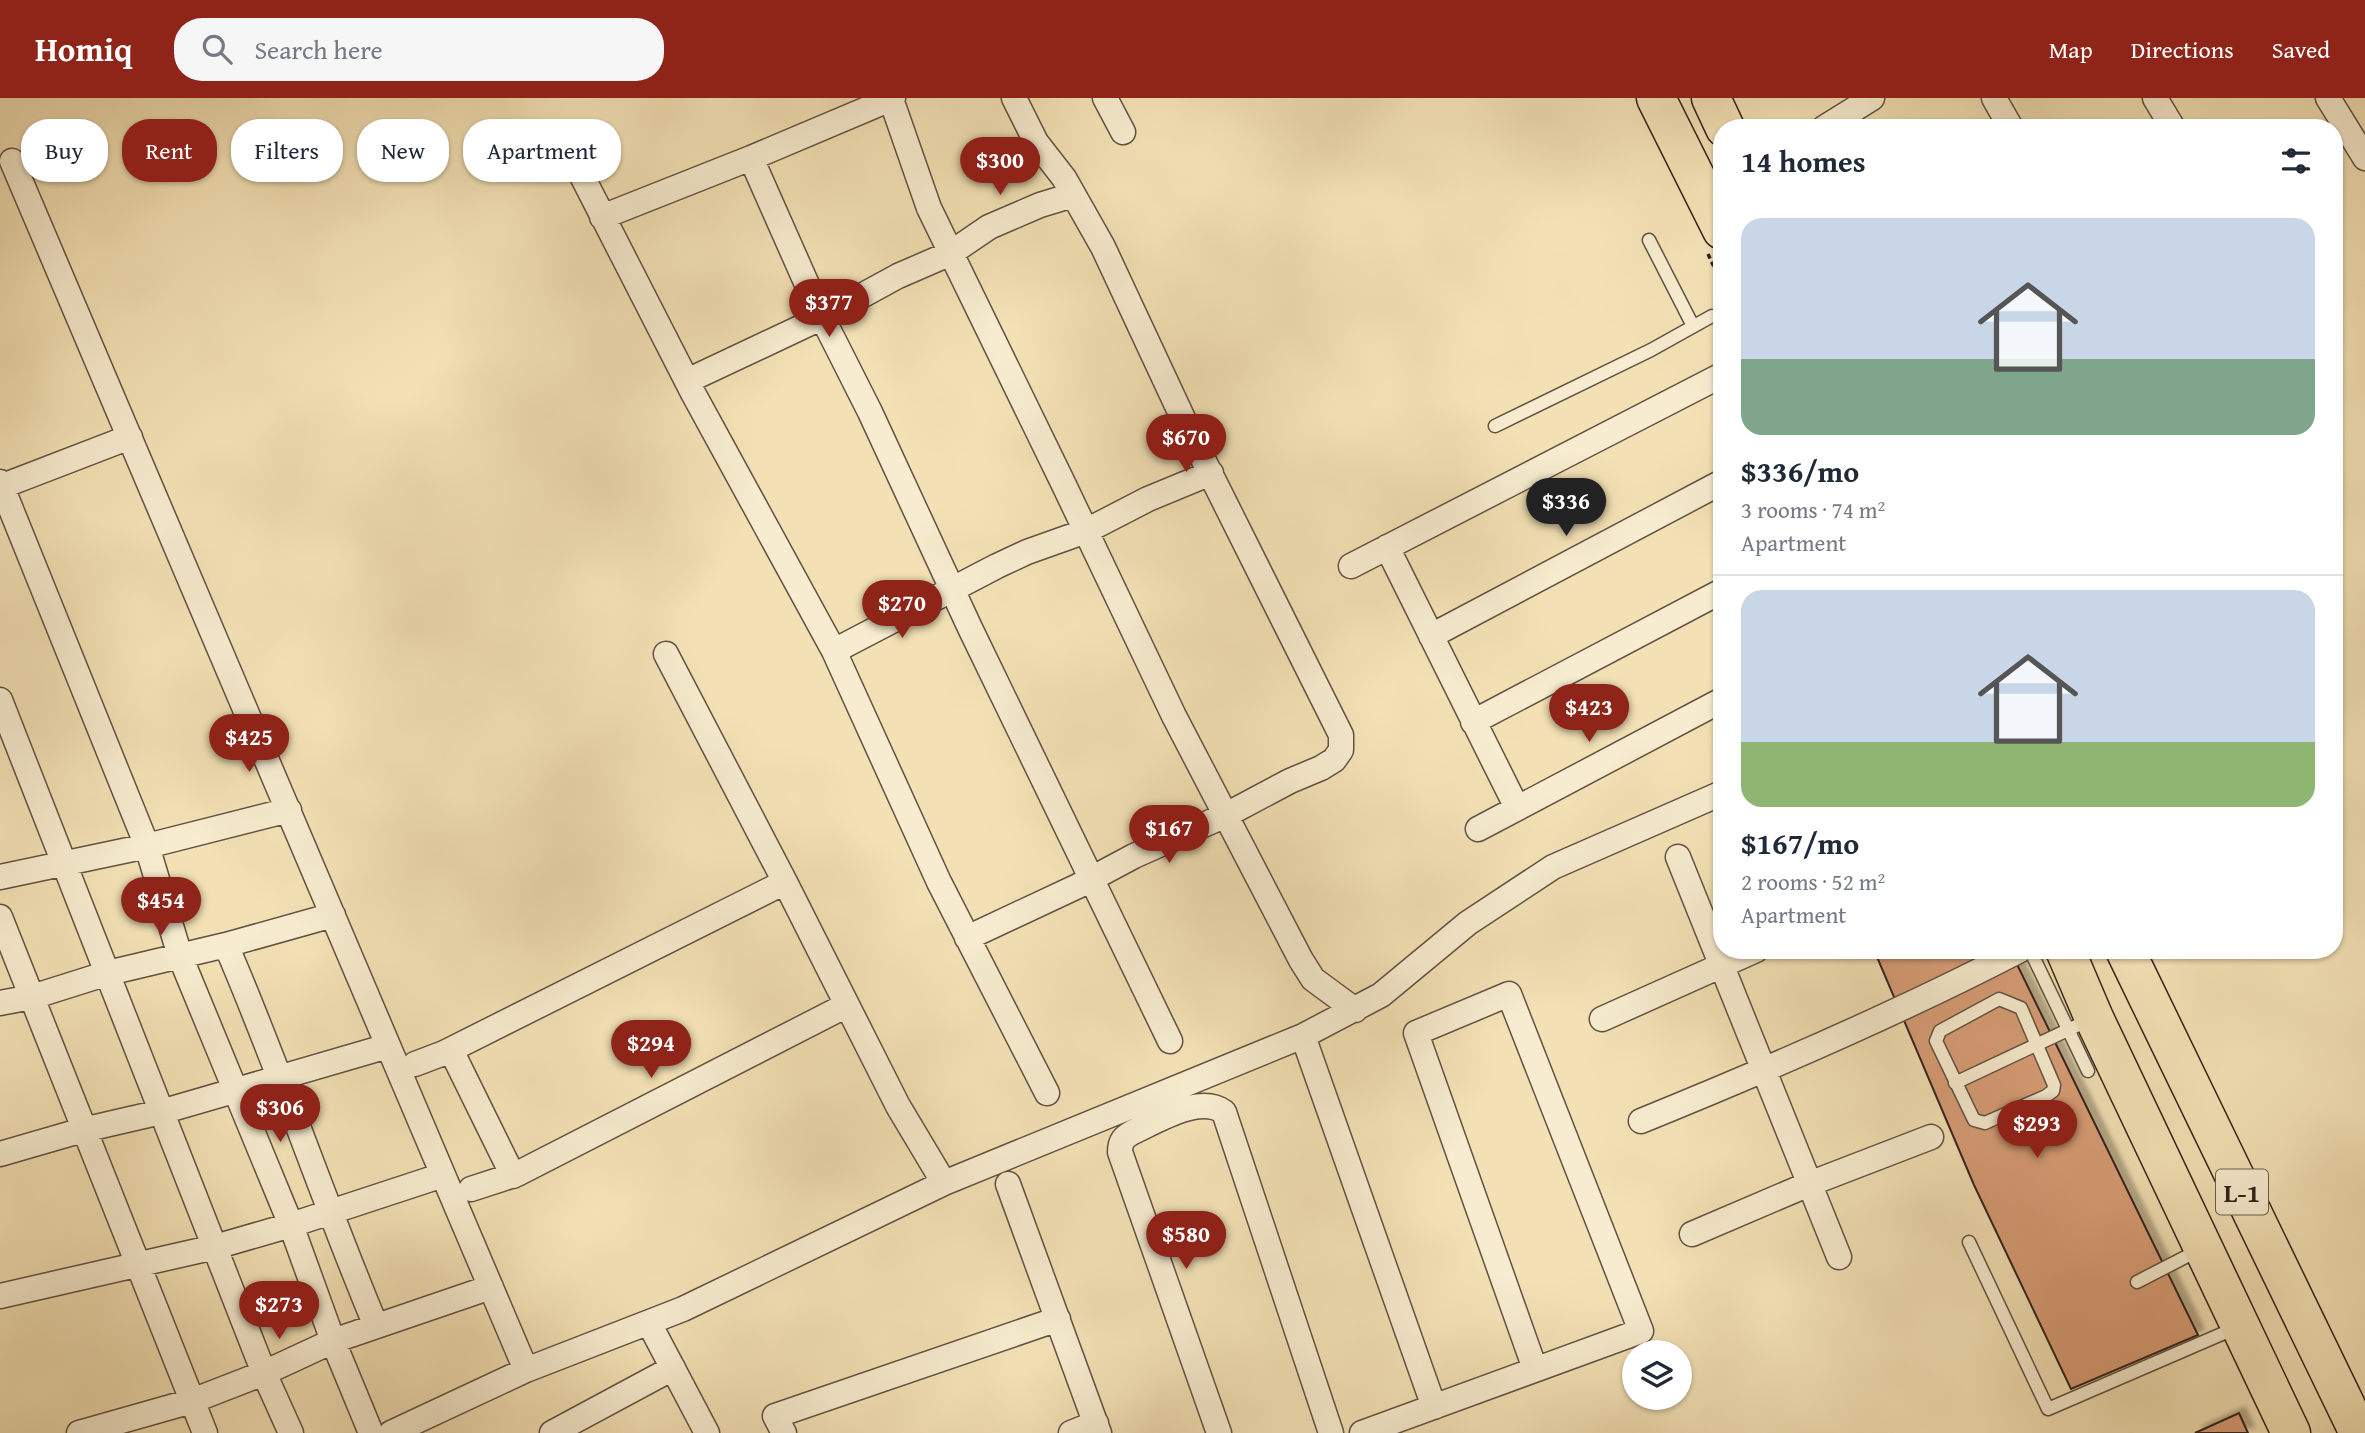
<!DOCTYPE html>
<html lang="en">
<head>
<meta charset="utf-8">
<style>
	:root { --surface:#fff; --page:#f6f6f7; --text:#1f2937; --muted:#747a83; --line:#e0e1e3; --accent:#8f2418 }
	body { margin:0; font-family:"Gentium Book Plus",serif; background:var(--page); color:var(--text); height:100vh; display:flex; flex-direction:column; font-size:26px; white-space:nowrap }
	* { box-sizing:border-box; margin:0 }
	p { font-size:23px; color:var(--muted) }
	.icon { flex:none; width:38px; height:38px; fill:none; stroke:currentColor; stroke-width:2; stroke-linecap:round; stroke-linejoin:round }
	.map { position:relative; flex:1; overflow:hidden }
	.side { position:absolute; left:1713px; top:21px; width:630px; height:840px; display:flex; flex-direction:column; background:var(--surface); border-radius:28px; box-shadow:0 2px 5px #0004 }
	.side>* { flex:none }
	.hud { position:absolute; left:21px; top:21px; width:665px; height:63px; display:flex; gap:14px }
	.buttons { position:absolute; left:1622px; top:1242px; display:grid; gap:14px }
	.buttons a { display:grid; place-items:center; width:70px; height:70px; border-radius:50%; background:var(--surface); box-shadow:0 2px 5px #0004; font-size:35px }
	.price { position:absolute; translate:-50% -60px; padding:0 16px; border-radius:24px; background:var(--accent); color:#fff; font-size:23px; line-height:46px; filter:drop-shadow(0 2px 4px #0008) }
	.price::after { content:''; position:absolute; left:50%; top:42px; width:21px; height:16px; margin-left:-10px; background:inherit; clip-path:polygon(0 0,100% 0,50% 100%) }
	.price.on { background:#222; color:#fff }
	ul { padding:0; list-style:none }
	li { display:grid; align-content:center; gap:14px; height:371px; padding:0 28px }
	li+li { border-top:2px solid var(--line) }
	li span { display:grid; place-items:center; height:217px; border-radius:21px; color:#555 }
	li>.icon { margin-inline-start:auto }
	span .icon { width:126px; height:126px; fill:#fffc; stroke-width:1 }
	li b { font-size:30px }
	h2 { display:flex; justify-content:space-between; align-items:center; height:84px; padding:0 28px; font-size:30px }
	.tag { padding:0 24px; border-radius:28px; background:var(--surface); box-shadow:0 2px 5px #0004; font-size:24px; line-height:63px }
	.tag.on { background:var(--accent); color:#fff }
	header { display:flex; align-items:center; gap:42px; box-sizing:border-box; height:98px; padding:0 35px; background:var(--accent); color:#fff }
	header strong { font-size:33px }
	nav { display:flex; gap:38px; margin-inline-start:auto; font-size:24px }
	.search { width:490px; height:63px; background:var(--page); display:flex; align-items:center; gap:18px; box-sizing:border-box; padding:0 24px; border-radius:28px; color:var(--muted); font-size:26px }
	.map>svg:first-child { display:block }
</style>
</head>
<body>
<header>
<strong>Homiq</strong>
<div class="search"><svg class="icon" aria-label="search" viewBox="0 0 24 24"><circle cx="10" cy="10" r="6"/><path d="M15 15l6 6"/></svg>Search here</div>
<nav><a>Map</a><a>Directions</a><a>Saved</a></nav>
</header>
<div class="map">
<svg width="2365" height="1335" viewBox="0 0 2365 1335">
	<defs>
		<filter id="shadow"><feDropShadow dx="6" dy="-6" stdDeviation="2" flood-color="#0004"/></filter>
	</defs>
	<rect width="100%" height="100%" fill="#f3e1b5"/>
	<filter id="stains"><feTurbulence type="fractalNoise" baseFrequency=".00286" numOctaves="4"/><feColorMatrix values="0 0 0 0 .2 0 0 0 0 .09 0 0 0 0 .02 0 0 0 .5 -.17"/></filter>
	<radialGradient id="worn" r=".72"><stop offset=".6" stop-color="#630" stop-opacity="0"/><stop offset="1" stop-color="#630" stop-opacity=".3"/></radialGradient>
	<path fill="#d89d76" stroke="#32221b" stroke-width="2" filter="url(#shadow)" d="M1874,852H2010L2198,1237L2071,1291L1974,1087Z
		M2239,1315L2248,1335H2195Z"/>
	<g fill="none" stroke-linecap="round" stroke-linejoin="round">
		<defs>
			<path id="lane" d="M1649,142L1693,228
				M1495,328L1651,252L1712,218L1722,221
				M2030,852L2088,973
				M1999,901L2021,910L2054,987L2053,993L2046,998L1985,1025L1974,1022L1936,943L1940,933Z
				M1955,985L2091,921
				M1969,1144L2048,1311L2238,1229
				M2137,1184L2201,1151"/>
			<path id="street" d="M1105,0L1123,34
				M1994,0L2011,30
				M2155,0L2173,30
				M2328,0L2365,60
				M891,1L929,110L1064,387L1174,618L1301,862L1313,881L1355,912
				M1824,30L1872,0
				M751,60L817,209L870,314L970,530L1170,943
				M12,63L526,1272
				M579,72L693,295L834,553L939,784L1047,995
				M602,119L751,60L893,0
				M687,283L823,219L898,178L951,155L989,129L1040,107L1073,97
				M0,384L147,748L180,858L291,1127L333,1243L371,1335
				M0,389L130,339
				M1387,449L1517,710
				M1351,468L1722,277
				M1431,538L1722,384
				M834,553L997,468L1027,454L1086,433L1148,401L1211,375
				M666,556L785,784L898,1008L944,1085
				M0,602L264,1275L291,1335
				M1473,624L1722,493
				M1478,731L1722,602
				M1678,759L1839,1159
				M0,779L147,748L289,712
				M0,819L205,1335
				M967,840L1078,788L1134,758L1226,717L1290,683L1321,670L1334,662L1341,652V637L1187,329L1103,149L1064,80L1036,44L1014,0
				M226,847C280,972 323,1102 376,1228
				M0,905L32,899L108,875L226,847L333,817
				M1602,921L1756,852
				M1303,938L1434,1309
				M451,952L513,1078
				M415,966L444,955L785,784
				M1641,1023C1769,971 1897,916 2020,852
				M0,1056L83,1032L161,1014L388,948
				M1008,1086L1099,1335
				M471,1091L517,1076L847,907
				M1692,1136L1809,1086L1931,1039
				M0,1198L215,1149L291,1127L443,1077
				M649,1225L707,1335
				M79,1335L192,1303L264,1275L333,1243L491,1189
				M391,1335L526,1272L683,1211L944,1085L1303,938L1381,897L1468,825L1553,769L1722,695
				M552,1335L673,1270
				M784,1335L775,1318L1058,1221
				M1071,1335L1096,1325
				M1219,1335L1120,1054C1120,1043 1124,1039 1133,1034C1157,1023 1200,996 1224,1014L1331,1335
				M1362,1335L1641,1233L1509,896L1416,935L1535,1271"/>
			<path id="primary" d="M1656,0L1722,132
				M1711,0L1725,30
				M2065,852L2094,920L2291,1335
				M2125,852L2359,1335"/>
		</defs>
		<use href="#lane" stroke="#625242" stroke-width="15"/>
		<use href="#street" stroke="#625242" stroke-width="27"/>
		<use href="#primary" stroke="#32221b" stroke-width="41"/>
		<path stroke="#32221b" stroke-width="3.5" stroke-dasharray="5 3.5" stroke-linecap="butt" d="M1708,156L1722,186"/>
		<use href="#lane" stroke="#f7eccf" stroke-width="12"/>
		<use href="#street" stroke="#f7eccf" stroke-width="24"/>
		<use href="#primary" stroke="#f3e1b5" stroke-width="38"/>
	</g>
	<g text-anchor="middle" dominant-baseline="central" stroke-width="5" stroke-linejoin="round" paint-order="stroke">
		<rect fill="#f7eccf" stroke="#6d5f51" stroke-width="2" x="2216" y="1071.5" width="52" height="45" rx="5"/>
		<g font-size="26" font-weight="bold" fill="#32221b">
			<text x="2242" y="1094">L-1</text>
		</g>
	</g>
	<rect width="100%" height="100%" filter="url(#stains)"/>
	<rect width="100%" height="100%" fill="url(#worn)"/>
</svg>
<div class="buttons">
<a><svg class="icon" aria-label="layers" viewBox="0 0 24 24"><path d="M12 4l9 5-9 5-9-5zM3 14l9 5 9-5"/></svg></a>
</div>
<b class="price" style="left:1000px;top:99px">$300</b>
<b class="price" style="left:829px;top:241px">$377</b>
<b class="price" style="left:1186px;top:376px">$670</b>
<b class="price on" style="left:1566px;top:440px">$336</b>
<b class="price" style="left:902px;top:542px">$270</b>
<b class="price" style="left:1589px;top:646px">$423</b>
<b class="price" style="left:249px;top:676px">$425</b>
<b class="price" style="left:1169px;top:767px">$167</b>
<b class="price" style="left:161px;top:839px">$454</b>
<b class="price" style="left:651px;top:982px">$294</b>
<b class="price" style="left:280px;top:1046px">$306</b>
<b class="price" style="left:2037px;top:1062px">$293</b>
<b class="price" style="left:1186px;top:1173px">$580</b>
<b class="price" style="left:279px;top:1243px">$273</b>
<div class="hud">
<a class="tag">Buy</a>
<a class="tag on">Rent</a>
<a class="tag">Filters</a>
<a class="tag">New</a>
<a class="tag">Apartment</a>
</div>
<section class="side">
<h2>14 homes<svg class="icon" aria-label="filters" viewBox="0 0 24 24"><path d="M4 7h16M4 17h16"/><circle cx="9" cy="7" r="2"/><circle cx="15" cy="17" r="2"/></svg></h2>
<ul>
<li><span style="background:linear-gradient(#c9d6e8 65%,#7fa58c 0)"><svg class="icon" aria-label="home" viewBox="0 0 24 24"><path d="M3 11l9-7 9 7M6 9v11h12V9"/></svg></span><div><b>$336/mo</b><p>3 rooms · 74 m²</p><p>Apartment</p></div></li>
<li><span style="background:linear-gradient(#c9d6e8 70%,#8fb573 0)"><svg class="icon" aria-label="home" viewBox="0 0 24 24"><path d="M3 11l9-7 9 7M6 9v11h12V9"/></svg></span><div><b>$167/mo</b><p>2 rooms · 52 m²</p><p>Apartment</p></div></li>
</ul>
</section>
</div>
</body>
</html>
